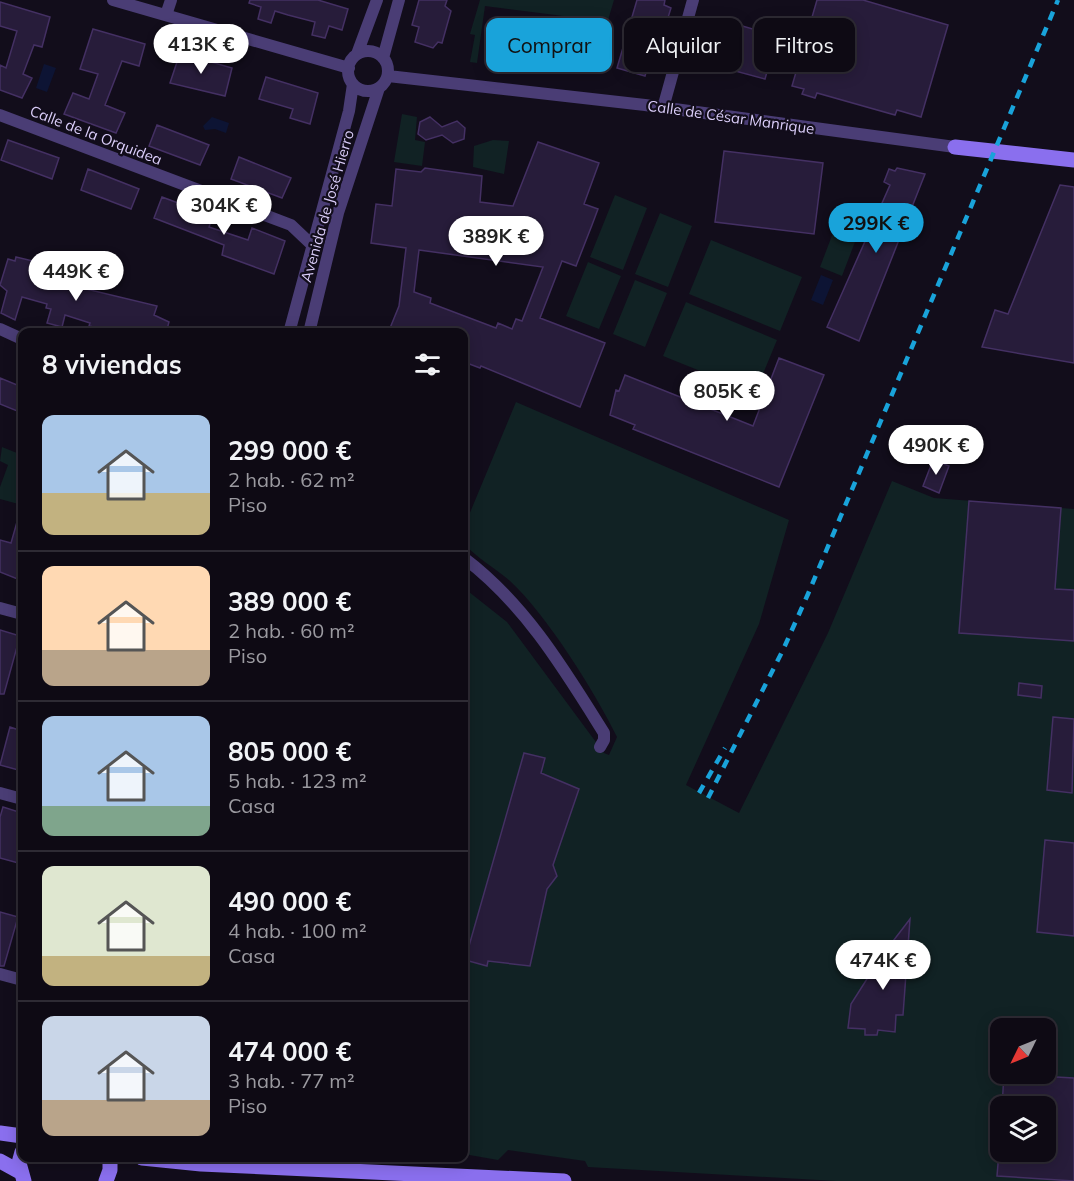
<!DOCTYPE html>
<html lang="es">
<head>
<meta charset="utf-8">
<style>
	:root { --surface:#0e0a14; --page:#1c1822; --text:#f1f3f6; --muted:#9b9aa0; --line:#2e2b34; --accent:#19a3da }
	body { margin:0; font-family:Mulish,sans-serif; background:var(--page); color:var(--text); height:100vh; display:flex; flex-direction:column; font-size:22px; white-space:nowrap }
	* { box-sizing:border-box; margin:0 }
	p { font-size:20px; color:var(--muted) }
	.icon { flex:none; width:33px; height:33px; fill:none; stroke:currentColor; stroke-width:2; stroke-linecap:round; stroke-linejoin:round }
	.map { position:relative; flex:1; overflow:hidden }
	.details { position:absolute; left:18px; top:328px; width:450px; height:834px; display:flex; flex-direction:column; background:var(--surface); border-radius:12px; box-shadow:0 3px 15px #0003,0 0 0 2px var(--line) }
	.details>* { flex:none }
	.top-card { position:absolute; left:486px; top:18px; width:498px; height:54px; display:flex; gap:12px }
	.needle { width:39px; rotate:227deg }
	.buttons { position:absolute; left:990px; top:1018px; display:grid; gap:12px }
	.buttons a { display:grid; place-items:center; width:66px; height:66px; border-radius:12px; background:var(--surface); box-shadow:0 3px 15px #0003,0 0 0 2px var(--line); font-size:30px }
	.price { position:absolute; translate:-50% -51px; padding:0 14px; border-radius:21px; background:#fff; color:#222; font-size:20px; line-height:39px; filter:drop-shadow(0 2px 3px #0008) }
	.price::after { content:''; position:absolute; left:50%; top:36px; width:18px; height:14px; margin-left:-9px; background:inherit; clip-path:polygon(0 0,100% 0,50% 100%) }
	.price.active { background:var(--accent); color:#111 }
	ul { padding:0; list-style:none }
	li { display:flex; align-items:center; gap:18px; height:150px; padding:0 24px }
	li+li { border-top:2px solid var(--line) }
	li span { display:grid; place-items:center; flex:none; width:168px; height:120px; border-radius:12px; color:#555 }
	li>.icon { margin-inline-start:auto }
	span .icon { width:72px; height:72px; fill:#fffc; stroke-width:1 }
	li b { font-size:26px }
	h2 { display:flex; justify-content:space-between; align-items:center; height:72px; padding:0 24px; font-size:26px }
	.tag { padding:0 21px; border-radius:12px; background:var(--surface); box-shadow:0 3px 15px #0003,0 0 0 2px var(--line); font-size:21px; line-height:54px }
	.tag.active { background:var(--accent); color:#111 }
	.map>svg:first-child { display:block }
</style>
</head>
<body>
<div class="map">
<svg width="1074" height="1181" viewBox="0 0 1074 1181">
	<rect width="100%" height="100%" fill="#120d1b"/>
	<path fill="#112224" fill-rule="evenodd" d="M480,0H614L600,47L593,45L595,20L485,6L477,63L470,62L475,35L470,34Z
		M402,114L417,117L415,140L425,142L422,166L394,162Z
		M493,140L509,141L504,174L473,167L474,146Z
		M615,195L647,208L623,270L590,257Z
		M660,213L692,226L668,287L635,274Z
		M836,225L858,234L842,276L820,267Z
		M711,240L802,277L780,331L689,294Z
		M588,262L621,276L599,329L566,316Z
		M635,280L667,293L645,347L613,334Z
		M686,302L777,340L755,393L663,356Z
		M516,402L789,520L759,624L686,785L739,813L828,633L892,481L934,498L1074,509V1181H836L588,1167L585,1161L508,1150L498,1160L464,1154V588L507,622L604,753L609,755L617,737C595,692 546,614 510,581C495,568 477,558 464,544V527ZM1000,1029H1046V1074H1000ZM1000,1107H1046V1152H1000Z
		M2,447L22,455V505L0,499V487L8,465L0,461Z"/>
	<path fill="#0d1434" d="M44,64L56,68L47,92L36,88Z
		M212,117L229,123L226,133L215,129L205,130L203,126Z
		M821,275L833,280L823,305L811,300Z"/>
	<path fill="#271c3a" stroke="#443063" stroke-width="1.5" fill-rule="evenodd" d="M250,0H318L348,9L342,30L329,26L325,38L312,35L315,22L288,15L275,11L271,23L258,19L261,7L249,3Z
		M419,0H447L445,6L451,11L442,43L438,42L433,48L415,42L419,27L412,25Z
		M637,0H665L664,5L671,8L666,24L660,22L652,50L658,52L654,68L648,66L645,76L617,68Z
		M817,0H863L948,25L921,117L897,110L895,115L817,93L815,98L802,94L804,89L792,86Z
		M0,2L50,17L42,47L34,45L23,74L32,78L22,98L0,90V65L6,68L17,31L0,26Z
		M725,21L777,36L765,79L713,65Z
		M93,29L145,44L139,66L122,61L105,105L125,113L116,133L64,114L73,93L89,99L98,74L80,69Z
		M180,53L232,68L225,96L170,83Z
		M266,77L318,93L310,124L290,118L293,109L259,99Z
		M430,117L442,127L457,121L465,128L464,139L453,143L442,135L426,140L418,134L420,122Z
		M157,125L209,145L200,165L149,146Z
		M8,140L59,158L52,179L1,160Z
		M538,142L599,163L584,204L598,209L592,225L576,266L562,261L540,318L605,343L580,407L481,366L480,368L464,362V333H388L399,306L406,248L371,243L376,204L392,206L396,169L421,172L425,168L482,176L480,202L513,206ZM419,250L543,267L522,321L516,319L512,329L498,323L496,328L430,303L431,298L414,292Z
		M724,151L823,163L814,234L715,222Z
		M239,157L291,178L282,198L231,179Z
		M897,168L925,174L859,341L827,327L890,185L884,182L889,169L895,171Z
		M88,169L139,189L131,209L81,190Z
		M1060,185L1074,187V363L982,347L995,310L1008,314Z
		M162,197L213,216L209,227L248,240L252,228L285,241L274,274L222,255L224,245L154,218Z
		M16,257L33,261L32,265L38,269L76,280L75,283L83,285L82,288L157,306L154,315L169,322L166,333H92L94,327L89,326L90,323L65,315L62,327L47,323L51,309L46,308L47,304L22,297L15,320L1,313L7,291L0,285L8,259L15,261Z
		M779,358L824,375L779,487L633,429L635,425L610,415L616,390L619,391L625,375L753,426Z
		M0,378L22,387V413L0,404Z
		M933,460L949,466L939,493L923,486Z
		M969,501L1061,508L1055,589L1074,590V641L959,633Z
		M19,515L22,516V570L20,580L0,572V540L11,543Z
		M0,630L20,636L4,694H0Z
		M1019,683L1042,686L1041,698L1018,695Z
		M1053,717L1074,719L1072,793L1047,790Z
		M10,727L22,731V771L0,765Z
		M524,753L545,758L541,773L579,789L553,865L557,876L547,889L530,966L488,961L487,966L465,960Z
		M3,807L22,813V864L0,858V817Z
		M1045,840L1074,843V936L1037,932Z
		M0,912L18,917L4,966H0Z
		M910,919L903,1015H896L895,1032L878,1030L877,1035H865V1029L848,1028L851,1004L872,971H884L885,954L888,955L890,945Z
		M1004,1074L1074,1078V1181L997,1176L999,1152H1046V1107H1002Z"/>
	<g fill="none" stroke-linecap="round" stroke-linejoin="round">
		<path stroke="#4a3d75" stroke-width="12" d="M113,0L349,68
			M166,15L171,0
			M348 71a20 20 0 1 1 40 0a20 20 0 1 1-40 0Z
			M357,54L377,0
			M383,58L399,0
			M388,76L645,105L955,147
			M663,108L693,0
			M0,115L291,225L311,244
			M0,329L22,339
			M289,333L349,111L353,84
			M309,333L338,213L379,88
			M464,558C525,604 564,669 604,733V740L600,747
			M0,608L22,614
			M0,793L22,799
			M0,974L22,980"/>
		<path stroke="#8a6fee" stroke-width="15" d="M955,147L1074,160
			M0,1133L22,1136
			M22,1152L19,1163L24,1181
			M142,1158L201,1164L564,1181
			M0,1161L20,1172
			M106,1181L110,1170V1158"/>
		<path stroke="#19a3da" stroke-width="4.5" stroke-dasharray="9 8" stroke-linecap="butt" d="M699,793L725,748
			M708,798L783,650L808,594L1058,0"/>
	</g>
	<g text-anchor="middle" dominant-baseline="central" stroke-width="4.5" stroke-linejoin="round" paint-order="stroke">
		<g font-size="15" fill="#dacdf9" stroke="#120d1b">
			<text transform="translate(731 117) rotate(8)">Calle de César Manrique</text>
			<text transform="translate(96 135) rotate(21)">Calle de la Orquidea</text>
			<text transform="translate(327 206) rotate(-74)">Avenida de José Hierro</text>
		</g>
	</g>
</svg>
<div class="buttons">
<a><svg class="needle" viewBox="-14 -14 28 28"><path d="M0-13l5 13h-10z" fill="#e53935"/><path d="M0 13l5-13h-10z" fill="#9b9aa0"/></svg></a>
<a><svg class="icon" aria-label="layers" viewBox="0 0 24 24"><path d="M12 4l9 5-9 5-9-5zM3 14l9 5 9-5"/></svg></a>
</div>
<b class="price" style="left:201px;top:75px">413K €</b>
<b class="price" style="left:224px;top:236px">304K €</b>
<b class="price active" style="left:876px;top:254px">299K €</b>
<b class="price" style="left:496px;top:267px">389K €</b>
<b class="price" style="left:76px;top:302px">449K €</b>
<b class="price" style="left:727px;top:422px">805K €</b>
<b class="price" style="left:936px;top:476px">490K €</b>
<b class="price" style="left:883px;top:991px">474K €</b>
<div class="top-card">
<a class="tag active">Comprar</a>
<a class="tag">Alquilar</a>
<a class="tag">Filtros</a>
</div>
<section class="details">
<h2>8 viviendas<svg class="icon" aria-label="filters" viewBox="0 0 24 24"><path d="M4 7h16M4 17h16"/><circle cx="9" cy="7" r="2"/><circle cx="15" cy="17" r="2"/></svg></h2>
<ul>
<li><span style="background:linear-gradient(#a9c7e8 65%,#c2b280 0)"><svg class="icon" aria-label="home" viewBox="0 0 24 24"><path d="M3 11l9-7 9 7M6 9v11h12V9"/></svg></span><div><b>299 000 €</b><p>2 hab. · 62 m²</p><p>Piso</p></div></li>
<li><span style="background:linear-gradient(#ffd9b3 70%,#b9a48a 0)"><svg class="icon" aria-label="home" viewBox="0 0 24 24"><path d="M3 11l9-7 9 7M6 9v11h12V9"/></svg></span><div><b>389 000 €</b><p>2 hab. · 60 m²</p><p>Piso</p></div></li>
<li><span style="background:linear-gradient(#a9c7e8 75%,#7fa58c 0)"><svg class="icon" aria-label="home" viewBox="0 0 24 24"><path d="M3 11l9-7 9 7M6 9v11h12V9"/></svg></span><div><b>805 000 €</b><p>5 hab. · 123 m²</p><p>Casa</p></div></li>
<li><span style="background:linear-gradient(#dfe7d0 75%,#c2b280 0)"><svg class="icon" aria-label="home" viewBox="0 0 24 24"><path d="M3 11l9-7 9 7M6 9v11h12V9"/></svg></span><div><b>490 000 €</b><p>4 hab. · 100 m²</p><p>Casa</p></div></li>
<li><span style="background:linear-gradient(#c9d6e8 70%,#b9a48a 0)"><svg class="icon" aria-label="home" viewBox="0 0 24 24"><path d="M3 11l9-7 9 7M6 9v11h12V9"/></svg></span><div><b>474 000 €</b><p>3 hab. · 77 m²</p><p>Piso</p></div></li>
</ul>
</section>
</div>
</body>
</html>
